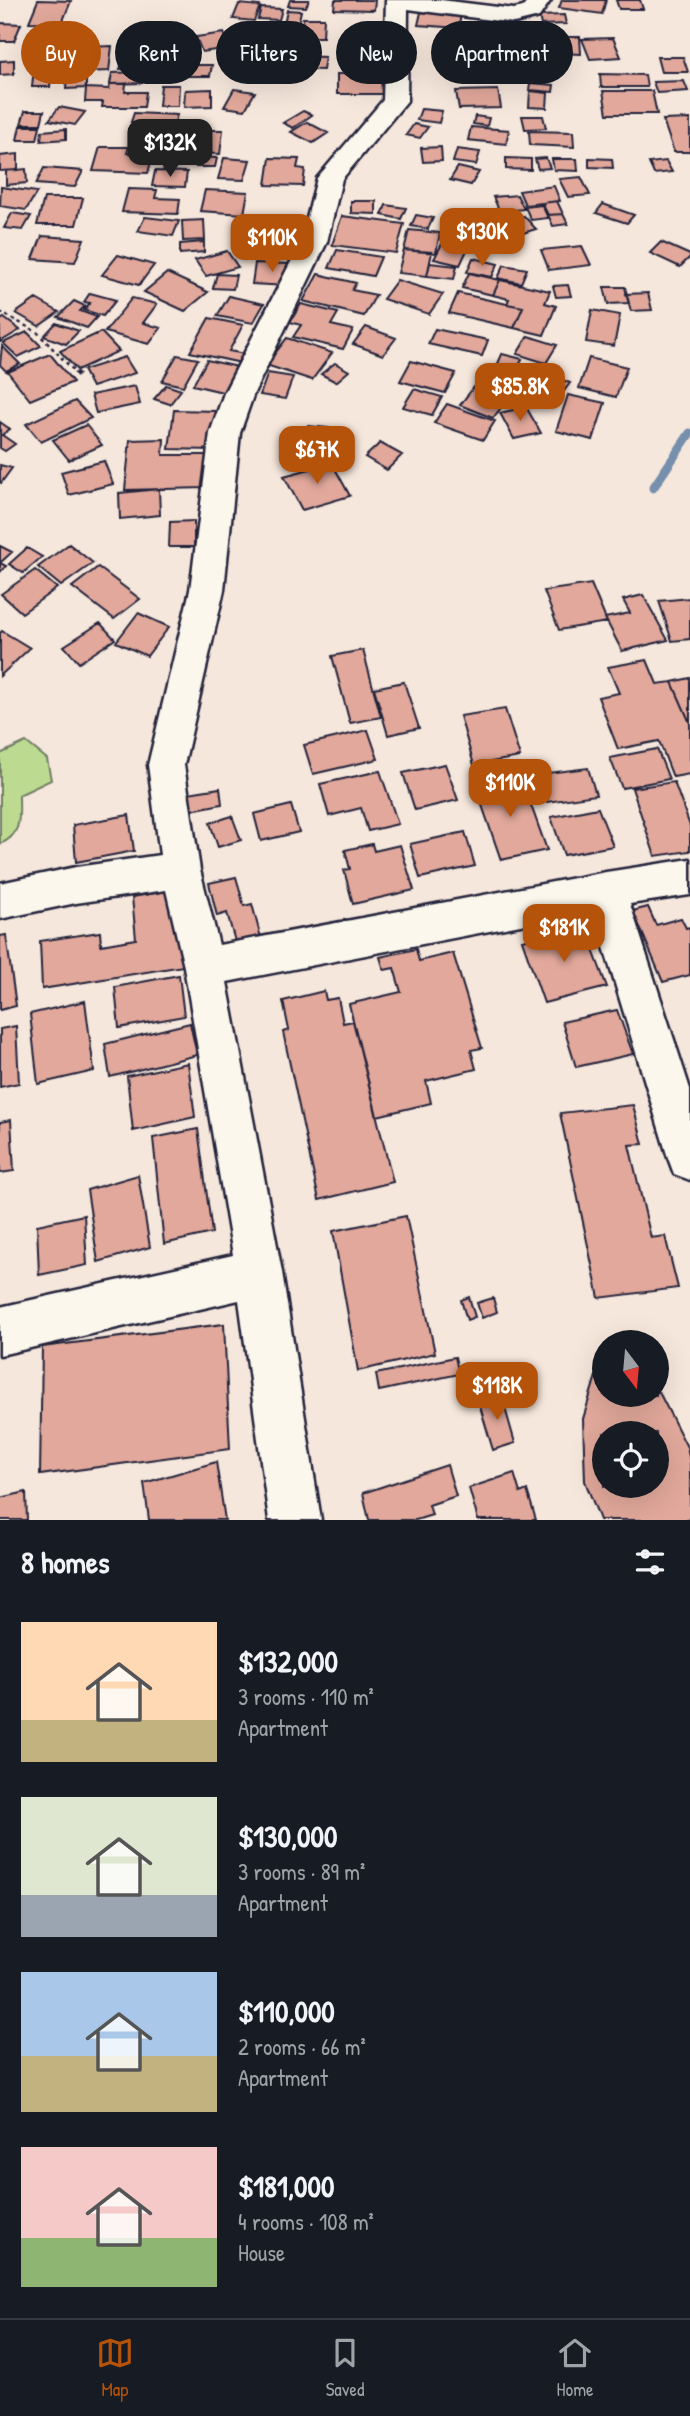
<!DOCTYPE html>
<html lang="en">
<head>
<meta charset="utf-8">
<style>
	:root { --surface:#171b24; --page:#20242c; --text:#f1f3f6; --muted:#9ea1a6; --line:#363941; --accent:#b45309 }
	body { margin:0; font-family:"Patrick Hand",sans-serif; background:var(--page); color:var(--text); height:100vh; display:flex; flex-direction:column; font-size:26px; white-space:nowrap }
	* { box-sizing:border-box; margin:0 }
	p { font-size:23px; color:var(--muted) }
	.icon { flex:none; width:38px; height:38px; fill:none; stroke:currentColor; stroke-width:2; stroke-linecap:round; stroke-linejoin:round }
	.map { position:relative; height:1520px; overflow:hidden }
	.panel { display:flex; flex-direction:column; background:var(--surface); flex:1 }
	.panel>* { flex:none }
	.guide { position:absolute; left:21px; top:21px; width:649px; height:63px; display:flex; gap:14px }
	.needle { width:46px; rotate:164deg }
	.buttons { position:absolute; left:592px; top:1330px; display:grid; gap:14px }
	.buttons a { display:grid; place-items:center; width:77px; height:77px; border-radius:50%; background:var(--surface); box-shadow:0 7px 28px #0002; font-size:35px }
	.price { position:absolute; translate:-50% -60px; padding:0 16px; border-radius:14px; background:var(--accent); color:#fff; font-size:23px; line-height:46px; filter:drop-shadow(0 2px 4px #0008) }
	.price::after { content:''; position:absolute; left:50%; top:42px; width:21px; height:16px; margin-left:-10px; background:inherit; clip-path:polygon(0 0,100% 0,50% 100%) }
	.price.selected { background:#222; color:#fff }
	ul { padding:0; list-style:none }
	li { display:flex; align-items:center; gap:21px; height:175px; padding:0 21px }
	li span { display:grid; place-items:center; flex:none; width:196px; height:140px; border-radius:0px; color:#555 }
	li>.icon { margin-inline-start:auto }
	span .icon { width:84px; height:84px; fill:#fffc; stroke-width:1 }
	li b { font-size:30px }
	h2 { display:flex; justify-content:space-between; align-items:center; height:84px; padding:0 21px; font-size:30px }
	.pill { padding:0 24px; border-radius:32px; background:var(--surface); box-shadow:0 7px 28px #0002; font-size:24px; line-height:63px }
	.pill.selected { background:var(--accent); color:#fff }
	.menu { display:flex; justify-content:space-around; align-items:center; height:98px; border-top:2px solid var(--line); background:var(--surface); font-size:19px; color:var(--muted) }
	.menu a { display:grid; justify-items:center; gap:4px }
	.menu .selected { color:var(--accent) }
	.map>svg:first-child { display:block }
</style>
</head>
<body>
<div class="map">
<svg width="690" height="1520" viewBox="0 0 690 1520">
	<rect width="100%" height="100%" fill="#f6e7dc"/>
	<filter id="ink" filterUnits="userSpaceOnUse"><feTurbulence type="fractalNoise" baseFrequency=".0143" numOctaves="2"/><feDisplacementMap in="SourceGraphic" scale="14" xChannelSelector="R" yChannelSelector="G"/><feConvolveMatrix kernelMatrix="1 2 1 2 8 2 1 2 1" color-interpolation-filters="sRGB"/></filter>
	<g filter="url(#ink)">
		<path fill="#bdda91" stroke="#707e66" stroke-width="2" d="M26,742L47,759L51,780L19,795C19,815 23,835 0,844V754Z"/>
		<g fill="none" stroke-linecap="round" stroke-linejoin="round">
			<path stroke="#748fac" stroke-width="9" d="M653,488L690,433"/>
		</g>
		<path fill="#e1a89b" stroke="#22223b" stroke-width="2" fill-rule="evenodd" d="M38,0L71,1L62,23L29,22Z
			M290,0H309L306,7L288,6Z
			M335,0H375L374,10L334,9Z
			M562,0H606L602,14L559,8Z
			M616,0H640L643,9H619Z
			M239,4L260,6L254,21L233,19Z
			M261,8L282,9L279,20L258,19Z
			M438,9L461,11L459,28L418,25L421,12L438,14Z
			M287,10L301,11L297,28H283Z
			M564,15L566,24L541,25L539,16Z
			M303,18H324L323,37H301Z
			M0,23L21,24L14,41H0Z
			M506,26L537,27L539,40H507Z
			M63,27H82L78,42H60Z
			M475,29L490,30L486,45L471,43Z
			M253,30L273,33L263,49L244,46Z
			M51,31L50,45L27,46L29,32Z
			M224,33L230,48L202,52L196,37Z
			M338,37H355L354,50H337Z
			M554,37H580L581,54L556,53Z
			M613,38L621,57L590,59L582,39Z
			M112,46L109,71L83,72L87,47Z
			M81,47L80,57L44,58L45,48Z
			M251,48L268,50L261,63L244,60Z
			M484,52L497,53L496,64L484,63Z
			M359,54H380L382,94H337V74H359Z
			M294,56L325,57L323,70L292,69Z
			M657,57H683L688,72H661Z
			M124,58L151,60L147,70L120,69Z
			M14,60V74L0,75V61Z
			M175,61L174,71H156L157,62Z
			M548,63L553,81L529,82L524,64Z
			M190,65H212L210,76H188Z
			M143,72L142,83L110,84L112,73Z
			M600,74L645,75L647,87H601Z
			M86,75V88L66,89L67,76Z
			M51,76L50,87H32L33,77Z
			M684,81L688,91L657,93L653,82Z
			M530,83L554,85L553,92L529,90Z
			M110,84H126L125,92H146L144,107H102L103,102H85L86,88L109,89Z
			M161,85H179L178,106H159Z
			M212,89V106L184,107L185,90Z
			M234,89L255,92L245,110L224,107Z
			M498,90L501,108L459,109L456,91Z
			M530,91L548,93L547,108L529,107Z
			M603,91H652L657,114H607Z
			M59,107L85,112L75,125L49,120Z
			M421,109L442,111L439,123L417,120Z
			M25,111H44L41,124H21Z
			M303,111L312,115L293,128L283,123Z
			M134,113L177,115L174,125L131,122Z
			M475,116L489,118L487,126L473,124Z
			M522,116H543L546,128L525,129Z
			M690,119V152H674L663,120Z
			M307,122L328,133L313,143L291,132Z
			M136,124L178,126L177,132H195L192,145L131,142Z
			M414,124L428,127L420,138L406,135Z
			M20,126H40L37,140H17Z
			M471,127L509,130L506,144L468,140Z
			M66,129V139L41,141L42,131Z
			M202,130H223L220,154L198,153Z
			M529,131L573,132L574,147L530,145Z
			M100,147H129L127,153L153,154L148,173L93,171Z
			M441,147L442,161L423,162L421,148Z
			M457,149L480,152L476,165L453,162Z
			M18,154V170L0,171V156Z
			M198,157L217,158L215,167H196Z
			M224,158L250,160L244,180L218,179Z
			M270,158L299,159L297,168L305,169L303,186L266,185Z
			M506,158L531,159V170L506,169Z
			M546,158L550,168L538,169L535,159Z
			M589,158L612,159L613,168L589,167Z
			M552,159H577L578,171L554,170Z
			M666,161L672,172L654,174L649,163Z
			M458,167L479,172L471,185L450,180Z
			M44,168L83,171L75,187L36,184Z
			M26,169L27,183L6,185V171Z
			M155,171L187,172L185,187L152,186Z
			M581,177L590,195L568,197L559,179Z
			M554,186L560,201L525,205L519,191Z
			M1,187L37,192L26,210L0,206Z
			M128,189L157,190L155,198L180,199L178,214L122,212Z
			M205,190L248,192L244,214L200,211Z
			M517,195L524,209L500,212L493,197Z
			M44,198H83L76,225H37Z
			M351,201H376V214L351,213Z
			M557,201L563,214L548,215L542,203Z
			M603,204L634,215L627,223L596,213Z
			M386,205L406,208L401,219L382,215Z
			M542,205L548,218L531,220L525,207Z
			M12,213L31,216L23,230L4,228Z
			M563,214L568,224L553,226L548,215Z
			M416,215L433,218L428,229L411,226Z
			M342,216L404,224L396,253L332,245Z
			M524,216L536,229L507,238L495,224Z
			M145,217L179,221L173,236L138,231Z
			M204,220L205,240L183,241L182,221Z
			M300,222L303,239L269,242L266,225Z
			M409,230L440,233L436,253L404,250Z
			M42,236L84,239L75,262L33,259Z
			M444,240L469,246L460,265L434,259Z
			M204,242V252L180,254V244Z
			M661,242L690,255V257L680,267L650,253Z
			M582,246L591,265L549,270L541,250Z
			M337,250L381,257L373,276L329,268Z
			M404,250L432,252L427,276L398,273Z
			M227,251L238,267L206,276L195,260Z
			M118,255L154,265L139,285L102,275Z
			M473,258L498,264L492,277L467,272Z
			M255,263L292,264L288,286L252,284Z
			M430,263L457,266L454,279L427,276Z
			M504,265L527,269L521,283L498,278Z
			M167,273L208,292L185,311L144,292Z
			M469,273L500,280L493,295L462,288Z
			M217,274L236,275L233,289L213,288Z
			M318,274L356,283L352,290L376,295L364,316L303,301Z
			M397,280L443,294L429,314L383,299Z
			M500,280L550,291L545,303L556,306L544,335L514,328L523,307L507,304L509,299L493,295Z
			M568,285L571,296L556,297L553,286Z
			M604,287H625L629,303L608,304Z
			M90,293L116,300L103,316L84,310L90,303L84,302Z
			M458,293L507,304L523,307L514,328L449,313Z
			M648,293L652,310L631,311L626,294Z
			M229,296L264,304L253,323L217,316Z
			M132,298L157,304L143,323L161,328L149,344L105,332Z
			M36,299L59,312L39,326L16,313Z
			M74,301L85,306L80,311L97,317L87,328L58,317Z
			M301,304L338,313L331,325L353,330L343,349L293,337L301,325L290,322Z
			M592,310L620,315L614,346L586,342Z
			M4,318L20,330L0,342V320Z
			M209,318L243,325L229,351L250,355L246,364L190,352Z
			M56,323L79,331L66,344L44,336Z
			M366,327L396,338L383,355L353,344Z
			M435,329L488,340L482,356L428,344Z
			M27,332L41,346L18,357L3,343Z
			M101,332L119,351L77,370L60,351Z
			M528,336L557,345L546,363L517,354Z
			M287,338L332,353L312,380L266,365Z
			M2,346L20,364L6,371L0,365Z
			M50,354L73,382L30,400L8,372Z
			M502,354L522,359L512,383L492,378Z
			M177,355L198,359L183,386L162,381Z
			M125,357L135,373L92,387L83,370Z
			M589,358L627,367L616,397L579,388Z
			M207,360L242,368L227,393L193,385Z
			M411,361L456,373L445,393L400,381Z
			M335,363L349,371L336,382L321,374Z
			M541,372L570,383L553,406L524,394Z
			M268,373L293,377L285,399L260,395Z
			M166,385L181,390L170,404L154,399Z
			M135,386L140,404L96,413L91,395Z
			M474,387L507,400L493,418L460,405Z
			M414,389L442,397L432,415L403,407Z
			M568,395L605,403L593,440L556,431Z
			M75,401L91,418L41,442L26,424Z
			M447,404L495,421L483,440L434,423Z
			M526,407L541,433L514,439L500,413Z
			M174,410L217,411L214,450L169,449Z
			M0,422L10,429L2,435L15,444L5,451L0,448Z
			M86,425L102,445L69,460L53,440Z
			M308,426L337,429L332,454L302,451Z
			M164,439L163,455H206L205,488L125,490L130,440Z
			M380,443L402,455L387,470L365,457Z
			M104,461L113,484L69,495L61,472Z
			M332,463L350,496L302,510L284,476Z
			M0,465L12,468L1,483L0,482Z
			M159,489L160,515L120,519L119,493Z
			M194,521V547H169L170,522Z
			M69,544L93,563L61,586L38,567Z
			M0,546L12,552L0,563L6,566L0,572Z
			M27,548L42,557L23,573L9,564Z
			M98,567L140,599L114,619L72,587Z
			M35,570L57,588L22,613L1,594Z
			M591,584L607,622L559,630L544,591Z
			M643,595L668,640L622,651L605,618L630,613L623,600Z
			M690,598V639L672,641L659,601Z
			M138,613L169,627L147,656L116,642Z
			M100,623L115,639L79,663L64,646Z
			M2,631L30,648L0,676V633Z
			M363,650L381,717L350,723L332,656Z
			M647,660L657,684L672,682L690,723V774L673,777L659,741L618,749L598,697L619,693L608,667Z
			M690,678V723L672,682Z
			M404,682L419,728L388,735L374,688Z
			M505,709L520,757L474,765L460,716Z
			M368,730L378,759L313,774L304,745Z
			M657,749L669,779L622,788L610,758Z
			M445,764L458,800L415,810L403,773Z
			M588,768L596,795L547,802L539,774Z
			M380,771L398,824L368,831L361,808L329,816L320,784Z
			M496,778L500,788L523,783L547,850L501,860L474,782Z
			M674,782L690,826V851L655,856L632,788Z
			M220,788L222,804L191,810L188,793Z
			M291,805L299,832L261,841L254,814Z
			M598,808L613,846L564,855L551,817Z
			M129,815L134,851L76,862L73,825Z
			M232,816L241,840L218,847L210,823Z
			M465,832L475,866L420,878L410,844Z
			M372,844L374,851L400,845L414,890L353,904L344,870L350,869L345,850Z
			M236,877L244,906L252,904L261,938L236,945L227,913L217,916L209,883Z
			M174,890L183,966L42,989L40,941L100,932L101,945L136,939L132,897Z
			M648,907L656,925L681,918L686,928L690,927V975L663,982L633,911Z
			M584,926L607,987L544,1003L522,940Z
			M6,935L16,1006L0,1010V936Z
			M416,949L419,961L453,953L482,1048L471,1050L476,1069L426,1081L431,1103L377,1116L349,1004L401,992L394,968L384,970L380,957Z
			M179,975L184,1016L119,1028L115,987Z
			M324,991L326,1000L338,998L343,1023L353,1021L393,1182L319,1200L283,1032L289,1030L283,1001Z
			M85,1001L94,1071L38,1084L30,1014Z
			M617,1010L633,1054L576,1067L562,1022Z
			M190,1023L197,1055L110,1077L105,1044Z
			M16,1026L19,1083L0,1087V1029Z
			M188,1063L195,1117L133,1131L127,1076Z
			M633,1105L643,1144L629,1145L651,1238L665,1236L678,1288L599,1298L560,1113Z
			M11,1120L14,1171L0,1173V1122Z
			M198,1129L212,1233L164,1244L153,1138Z
			M138,1175L150,1247L98,1262L87,1190Z
			M84,1215L87,1265L39,1275L37,1225Z
			M406,1216L435,1353L358,1371L333,1231Z
			M469,1297L475,1317L467,1320L461,1300Z
			M493,1298L497,1312L482,1318L477,1303Z
			M224,1324L230,1449L40,1475L42,1347Z
			M455,1357L459,1374L379,1391L376,1374Z
			M604,1372V1395H656V1391L659,1392L687,1447L690,1461V1520H600L585,1481L583,1419L596,1376ZM604,1433H656V1486H604Z
			M501,1394L515,1443L493,1450L478,1400Z
			M216,1462L225,1520H149L144,1483Z
			M447,1465L456,1496L429,1505L432,1515L416,1520H369L363,1493Z
			M514,1473L520,1493L527,1490L536,1520H478L469,1488Z
			M26,1492L27,1520H0V1498Z"/>
		<g fill="none" stroke-linecap="round" stroke-linejoin="round">
			<defs>
				<path id="minor" d="M386,0H441L514,9L523,7L529,0H551L539,17L514,23L408,9L407,101L342,179L327,242L254,393L240,433L224,590L184,765L200,870L219,945L606,872L690,859V895L630,904L690,1089V1180L674,1174L668,1158L593,911L227,982L282,1272L321,1520H269L239,1300L0,1355V1307L233,1255L184,967L166,890L76,903L0,919V883L76,867L160,855L148,765L190,590L210,433L224,393L301,242L317,178L383,100Z"/>
			</defs>
			<use href="#minor" stroke="#22223b" stroke-width="5"/>
			<path stroke="#22223b" stroke-width="2.5" stroke-dasharray="3.5 3.5" stroke-linecap="butt" d="M0,312L37,332L77,374"/>
			<path stroke="#22223b" stroke-width="4.5" stroke-dasharray="5 5" stroke-linecap="butt" d="M75,372L81,378"/>
			<use href="#minor" fill="#fbf7ec" fill-rule="evenodd"/>
		</g>
	</g>
</svg>
<div class="buttons">
<a><svg class="needle" viewBox="-14 -14 28 28"><path d="M0-13l5 13h-10z" fill="#e53935"/><path d="M0 13l5-13h-10z" fill="#9ea1a6"/></svg></a>
<a><svg class="icon" aria-label="locate" viewBox="0 0 24 24"><circle cx="12" cy="12" r="6"/><path d="M12 2v4M12 18v4M2 12h4M18 12h4"/></svg></a>
</div>
<b class="price selected" style="left:170px;top:179px">$132K</b>
<b class="price" style="left:482px;top:268px">$130K</b>
<b class="price" style="left:272px;top:274px">$110K</b>
<b class="price" style="left:520px;top:423px">$85.8K</b>
<b class="price" style="left:317px;top:486px">$67K</b>
<b class="price" style="left:510px;top:819px">$110K</b>
<b class="price" style="left:564px;top:964px">$181K</b>
<b class="price" style="left:497px;top:1422px">$118K</b>
<div class="guide">
<a class="pill selected">Buy</a>
<a class="pill">Rent</a>
<a class="pill">Filters</a>
<a class="pill">New</a>
<a class="pill">Apartment</a>
</div>
</div>
<section class="panel">
<h2>8 homes<svg class="icon" aria-label="filters" viewBox="0 0 24 24"><path d="M4 7h16M4 17h16"/><circle cx="9" cy="7" r="2"/><circle cx="15" cy="17" r="2"/></svg></h2>
<ul>
<li><span style="background:linear-gradient(#ffd9b3 70%,#c2b280 0)"><svg class="icon" aria-label="home" viewBox="0 0 24 24"><path d="M3 11l9-7 9 7M6 9v11h12V9"/></svg></span><div><b>$132,000</b><p>3 rooms · 110 m²</p><p>Apartment</p></div></li>
<li><span style="background:linear-gradient(#dfe7d0 70%,#9aa5b1 0)"><svg class="icon" aria-label="home" viewBox="0 0 24 24"><path d="M3 11l9-7 9 7M6 9v11h12V9"/></svg></span><div><b>$130,000</b><p>3 rooms · 89 m²</p><p>Apartment</p></div></li>
<li><span style="background:linear-gradient(#a9c7e8 60%,#c2b280 0)"><svg class="icon" aria-label="home" viewBox="0 0 24 24"><path d="M3 11l9-7 9 7M6 9v11h12V9"/></svg></span><div><b>$110,000</b><p>2 rooms · 66 m²</p><p>Apartment</p></div></li>
<li><span style="background:linear-gradient(#f6c9c9 65%,#8fb573 0)"><svg class="icon" aria-label="home" viewBox="0 0 24 24"><path d="M3 11l9-7 9 7M6 9v11h12V9"/></svg></span><div><b>$181,000</b><p>4 rooms · 108 m²</p><p>House</p></div></li>
</ul>
</section>
<nav class="menu">
<a class="selected"><svg class="icon" aria-label="map" viewBox="0 0 24 24"><path d="M3 6l6-2 6 2 6-2v14l-6 2-6-2-6 2zM9 4v14M15 6v14"/></svg>Map</a>
<a><svg class="icon" aria-label="saved" viewBox="0 0 24 24"><path d="M7 4h10v16l-5-4-5 4z"/></svg>Saved</a>
<a><svg class="icon" aria-label="home" viewBox="0 0 24 24"><path d="M3 11l9-7 9 7M6 9v11h12V9"/></svg>Home</a>
</nav>
</body>
</html>
